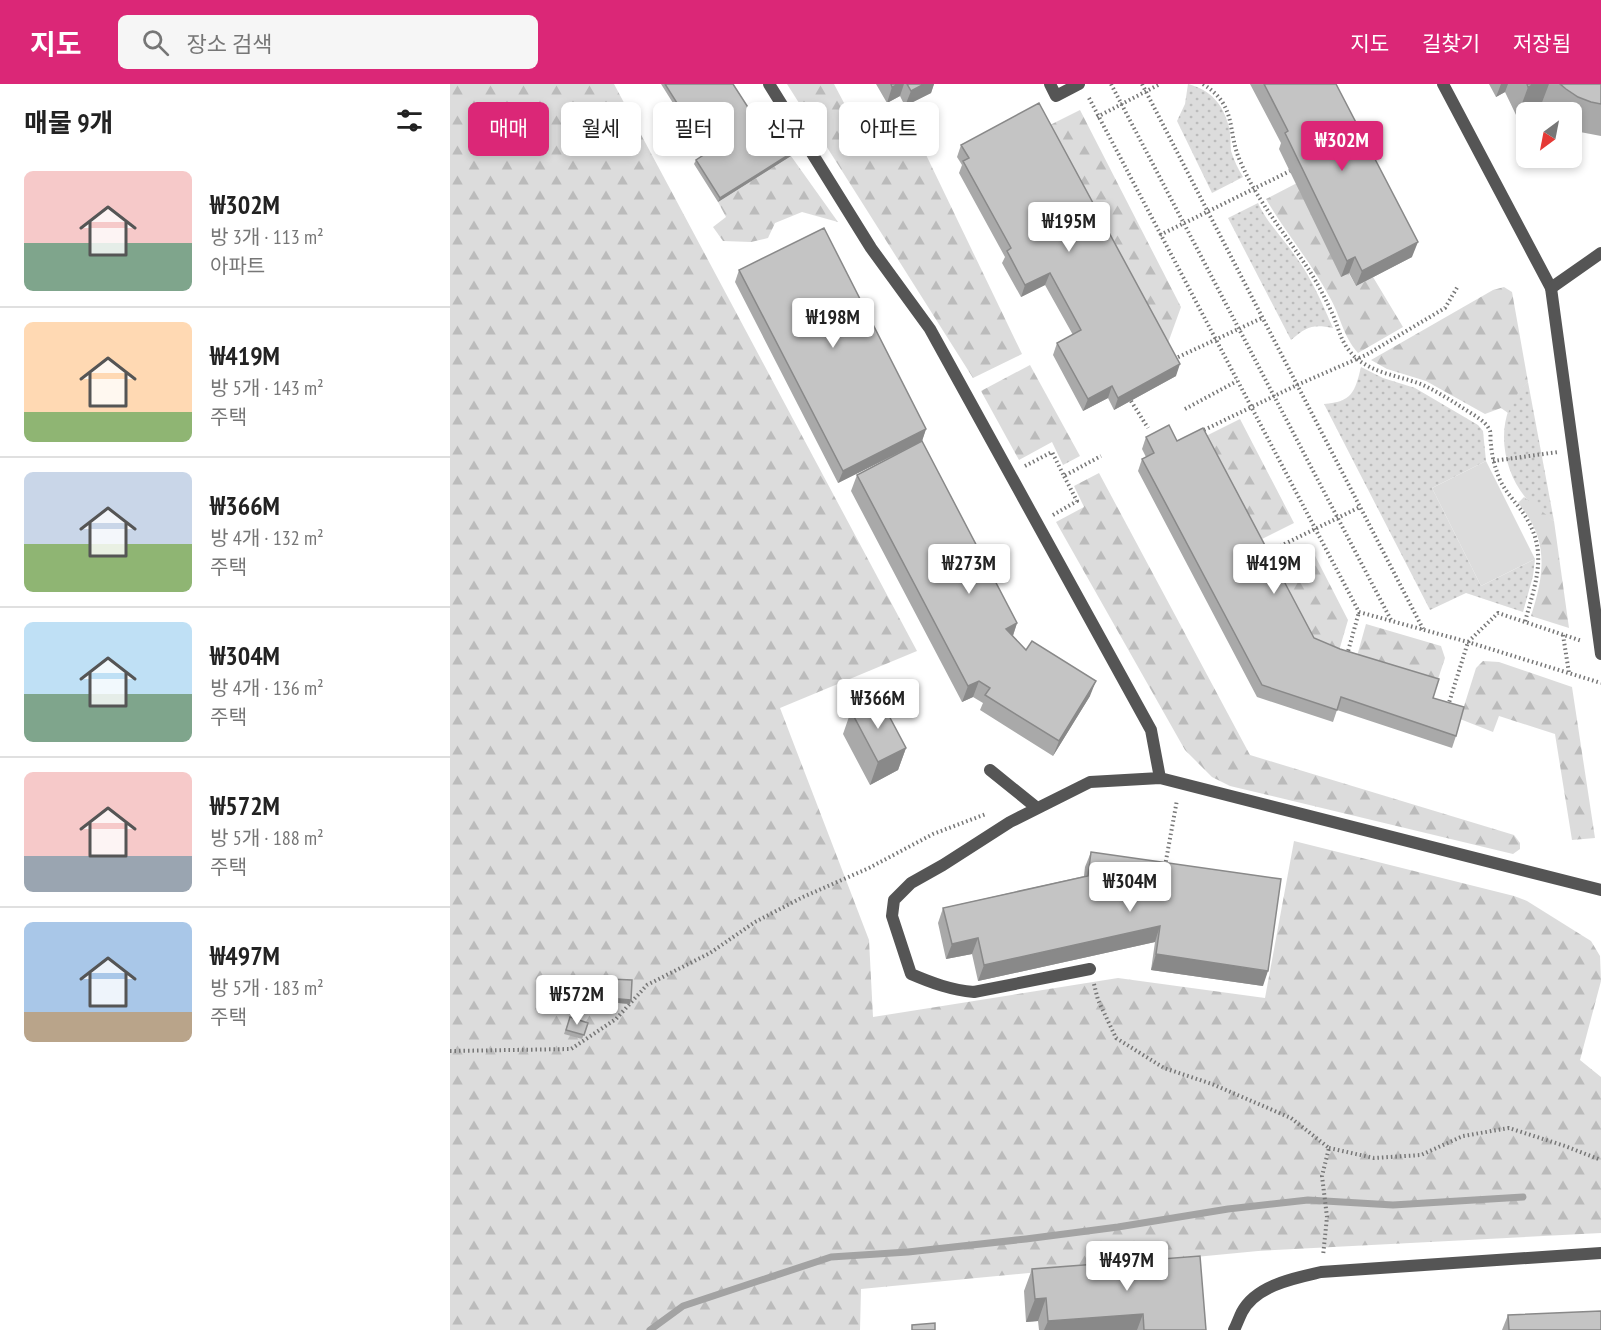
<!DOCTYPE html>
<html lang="ko">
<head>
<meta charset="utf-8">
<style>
	:root { --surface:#fff; --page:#f6f6f6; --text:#222; --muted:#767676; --line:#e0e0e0; --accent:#db2777 }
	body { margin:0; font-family:"PT Sans Narrow","Noto Sans KR",sans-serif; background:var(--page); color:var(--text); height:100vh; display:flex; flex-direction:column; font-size:22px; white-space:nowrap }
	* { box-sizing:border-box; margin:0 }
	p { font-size:20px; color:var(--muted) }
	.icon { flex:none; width:33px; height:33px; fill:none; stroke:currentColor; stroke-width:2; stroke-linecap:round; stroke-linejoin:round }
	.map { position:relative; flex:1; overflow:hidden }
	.sheet { display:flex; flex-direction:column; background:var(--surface); width:450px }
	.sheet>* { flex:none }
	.banner { position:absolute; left:18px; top:18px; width:570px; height:54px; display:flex; gap:12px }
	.needle { width:39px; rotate:212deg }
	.fabs { position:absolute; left:1066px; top:18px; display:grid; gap:12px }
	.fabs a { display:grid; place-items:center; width:66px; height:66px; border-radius:9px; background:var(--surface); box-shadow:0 3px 9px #0003; font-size:30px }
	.price { position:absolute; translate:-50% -51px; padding:0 14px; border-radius:6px; background:#fff; color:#222; font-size:20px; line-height:39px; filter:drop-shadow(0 2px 3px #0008) }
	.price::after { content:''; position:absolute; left:50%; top:36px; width:18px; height:14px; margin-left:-9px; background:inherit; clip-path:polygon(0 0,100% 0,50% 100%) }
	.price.current { background:var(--accent); color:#fff }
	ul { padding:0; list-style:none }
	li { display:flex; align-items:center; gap:18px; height:150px; padding:0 24px }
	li+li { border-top:2px solid var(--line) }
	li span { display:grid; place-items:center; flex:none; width:168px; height:120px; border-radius:9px; color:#555 }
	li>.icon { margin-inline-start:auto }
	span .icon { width:72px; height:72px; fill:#fffc; stroke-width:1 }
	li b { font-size:26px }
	h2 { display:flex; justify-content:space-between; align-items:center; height:72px; padding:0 24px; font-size:26px }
	.tag { padding:0 21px; border-radius:9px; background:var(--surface); box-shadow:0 3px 9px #0003; font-size:21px; line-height:54px }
	.tag.current { background:var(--accent); color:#fff }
	header { display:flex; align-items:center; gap:36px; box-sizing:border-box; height:84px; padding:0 30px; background:var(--accent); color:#fff }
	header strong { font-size:28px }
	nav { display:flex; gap:33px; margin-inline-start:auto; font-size:21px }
	.search { width:420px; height:54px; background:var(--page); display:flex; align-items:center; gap:15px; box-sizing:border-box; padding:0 21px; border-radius:9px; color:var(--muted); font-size:22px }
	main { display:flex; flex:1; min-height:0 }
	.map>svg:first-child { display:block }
</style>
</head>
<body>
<header>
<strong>지도</strong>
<div class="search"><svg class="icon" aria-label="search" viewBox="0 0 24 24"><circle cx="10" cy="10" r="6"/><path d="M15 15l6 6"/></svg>장소 검색</div>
<nav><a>지도</a><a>길찾기</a><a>저장됨</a></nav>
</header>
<main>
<section class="sheet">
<h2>매물 9개<svg class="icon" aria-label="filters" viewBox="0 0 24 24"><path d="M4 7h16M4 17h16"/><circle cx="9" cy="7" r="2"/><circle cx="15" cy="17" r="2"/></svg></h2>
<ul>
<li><span style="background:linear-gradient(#f6c9c9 60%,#7fa58c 0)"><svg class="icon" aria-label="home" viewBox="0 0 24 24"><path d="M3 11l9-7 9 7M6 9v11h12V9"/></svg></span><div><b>₩302M</b><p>방 3개 · 113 m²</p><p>아파트</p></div></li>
<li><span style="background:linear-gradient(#ffd9b3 75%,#8fb573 0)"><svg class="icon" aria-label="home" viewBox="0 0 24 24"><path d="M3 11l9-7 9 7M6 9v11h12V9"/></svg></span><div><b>₩419M</b><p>방 5개 · 143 m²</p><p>주택</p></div></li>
<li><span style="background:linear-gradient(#c9d6e8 60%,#8fb573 0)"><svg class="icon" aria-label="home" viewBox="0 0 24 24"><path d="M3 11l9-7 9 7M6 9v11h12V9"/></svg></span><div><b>₩366M</b><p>방 4개 · 132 m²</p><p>주택</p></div></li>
<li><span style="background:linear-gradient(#bfe0f5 60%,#7fa58c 0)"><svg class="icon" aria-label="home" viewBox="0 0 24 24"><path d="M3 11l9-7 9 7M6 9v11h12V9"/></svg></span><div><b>₩304M</b><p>방 4개 · 136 m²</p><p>주택</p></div></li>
<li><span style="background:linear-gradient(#f6c9c9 70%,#9aa5b1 0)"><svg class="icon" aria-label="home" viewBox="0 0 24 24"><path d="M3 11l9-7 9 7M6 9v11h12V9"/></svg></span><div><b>₩572M</b><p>방 5개 · 188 m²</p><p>주택</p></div></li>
<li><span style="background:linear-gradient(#a9c7e8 75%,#b9a48a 0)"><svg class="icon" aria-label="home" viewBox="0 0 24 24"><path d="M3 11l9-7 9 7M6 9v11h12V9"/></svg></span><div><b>₩497M</b><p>방 5개 · 183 m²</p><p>주택</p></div></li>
</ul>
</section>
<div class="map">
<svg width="1151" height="1246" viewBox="0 0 1151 1246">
	<defs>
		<pattern id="grass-dots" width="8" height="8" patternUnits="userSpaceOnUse" patternTransform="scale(1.5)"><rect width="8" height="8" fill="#dcdcdc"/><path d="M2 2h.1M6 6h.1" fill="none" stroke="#bbb" stroke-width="1.8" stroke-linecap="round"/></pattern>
		<pattern id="forest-firs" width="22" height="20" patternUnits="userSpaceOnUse" patternTransform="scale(1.5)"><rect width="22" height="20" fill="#dcdcdc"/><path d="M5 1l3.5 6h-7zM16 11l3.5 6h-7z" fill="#bbb"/></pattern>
	</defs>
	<rect width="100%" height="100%" fill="#fff"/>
	<path fill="url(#grass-dots)" d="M738,0C761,6 773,20 779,43C781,51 780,59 781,67C784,76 788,85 793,93L762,109L727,37L735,20Z
		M808,119C817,139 833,154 846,173C862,195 872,219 883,244C863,240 857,242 841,256L778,134Z
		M911,283L933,294L965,304L1028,341L1033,347L1036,377L982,404L1031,502L1085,475L1083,492L1073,528L1016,509L980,526L874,320C902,318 905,308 911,283Z
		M1078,298L1104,437C1094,430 1082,423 1075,413C1049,381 1044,327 1078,298Z"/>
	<path fill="url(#forest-firs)" d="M0,0H164L467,567L330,624L419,856L423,933L668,894L815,914L844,757L1064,812L1077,817L1141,857L1150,872L1151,897L1130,976L1151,993V1149L808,1167L411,1205L410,1246H0Z
		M337,0H384L403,36L425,27L466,50L572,270L523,294Z
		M630,26L731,223L714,270L592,45Z
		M341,72L388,138L352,128L325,139L318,154L301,158L273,157L263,143L276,133L268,118Z
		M847,99L906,202L923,193L953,243L908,269C892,251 891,232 879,212C861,178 835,148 816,115Z
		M1054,203L1062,208L1078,298L1068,309L1058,329L1051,324L1035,330L976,297L937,285L921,276L1043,206Z
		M580,281L630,372L613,381L602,358L569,376L531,307Z
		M790,335L844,439L804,459L748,356Z
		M649,389L800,671L1064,751L1070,759V765L1063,770L780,702L762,693L735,666L606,438L634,423L624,402Z
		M1074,413L1104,437L1119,544L1081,532C1095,489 1099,455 1068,419Z
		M860,462L898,536L886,577L860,566L817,483Z
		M916,540L991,562L995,574L984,607L904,583Z
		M1033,577L1049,578L1122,603L1145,754L1122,756L1105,650L1049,632L1043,648L1010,635L1026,584Z"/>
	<path fill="#dcdcdc" d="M1036,377L1085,475L1031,502L982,404Z"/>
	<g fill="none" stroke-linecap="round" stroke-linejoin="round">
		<path stroke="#a3a3a3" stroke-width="7" d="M200,1246L233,1222L381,1173L458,1168L576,1155L668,1143L778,1125L858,1116L943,1121L1073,1113"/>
		<path stroke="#777" stroke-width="4" stroke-dasharray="1.5 3" stroke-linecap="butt" d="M661,0L941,536
			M692,0L973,545
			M753,0C789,23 776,48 791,79C809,121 840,155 864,194C871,206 877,218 883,231C890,248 891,260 906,274C925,290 951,292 973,301C988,308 1002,317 1016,326C1025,332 1036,337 1040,347C1041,351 1040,357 1041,361C1042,373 1045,384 1050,396C1057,411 1070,422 1078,437C1098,472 1084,503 1075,538
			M639,14L909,528L1018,558L1151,599
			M647,33L710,0
			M710,151L840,87
			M724,275L812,234
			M681,317L698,344
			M735,325L787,297
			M750,348L847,301L916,271L995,224L1008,202
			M1043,377L1108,368
			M575,382L602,368L614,392L651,372
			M603,431L627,417L614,392
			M814,470L910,423
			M1113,551L1119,589
			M897,571L909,528
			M998,622L1018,558L1048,529L1132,557
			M715,782L727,716
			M644,900L648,916L666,954L714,984L762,1000L841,1034L879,1064L872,1092L877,1133L873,1172
			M0,967L121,965L166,935L197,901L260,869L305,838L353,813L419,784L483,750L536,730
			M879,1064L924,1074L971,1071L1013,1052L1059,1044L1115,1062L1151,1076"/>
		<path stroke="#555" stroke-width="12" d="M319,0L421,164L480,245L701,646L710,694
			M600,0L606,12L629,0
			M993,0L1101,204L1151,570
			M540,686L587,724
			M640,885L524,908C501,906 482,899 461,890L442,832L444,816L461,799L493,781L560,738L640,698L710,694L1151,806
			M784,1246C787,1240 789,1234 792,1228C806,1201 845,1194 871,1188L1151,1169"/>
		<path stroke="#555" stroke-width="12" d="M1101,204L1151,169"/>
	</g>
	<path fill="#a9a9a9" d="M211,0H283L310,42L341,72L268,118L244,80L246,76L255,70Z
		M426,0H484L481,9L455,22L450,12L437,19Z
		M800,0H886L962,173L906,202L899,189L891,193L829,65L831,59Z
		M1039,0H1151V52L1130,48L1122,45V28H1099L1091,21L1067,33L1055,8L1046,13Z
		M511,61L726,292L664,326L658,314L633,327L603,271L607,259L623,251L595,201L571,213L552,179L555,173L509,89L512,81L507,73Z
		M289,186L476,345L472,357L567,539L563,552L576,566L640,612L603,672L530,626L533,619L523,613L512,618L401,407L407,391L450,368L388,399L285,198Z
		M696,353L727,357L864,554L983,614L1006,652L1002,664L887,626L883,638L807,613L688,387L692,375L696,373L692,365Z
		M401,627L456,664L448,686L420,701L393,650Z
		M641,768L813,902L701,886L705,858L528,897L522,870L496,875L488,839L493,824L634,792L635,783Z
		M159,895L180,920L156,918L157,899Z
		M122,901L144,920H120V905Z
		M120,933L138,939L132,955L114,950Z
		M582,1185L756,1246H589L588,1237L576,1238L574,1207Z
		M1058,1231L1151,1246H1052Z"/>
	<path fill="#898989" d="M449,0H454L450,12L437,19L442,3Z
		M474,0H484L481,9L455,22L461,7Z
		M1051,0H1058L1055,8L1046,13Z
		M1085,0H1099L1091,21L1067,33L1078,3Z
		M343,68L341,72L268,118L270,114Z
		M968,158L962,173L906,202L912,187Z
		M905,173L899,189L891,193L897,177Z
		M600,189L595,201L571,213L575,201Z
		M730,280L726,292L664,326L668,314Z
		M662,302L658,314L633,327L638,315Z
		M476,345L472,357L388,399L393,387Z
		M567,539L562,554L556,545Z
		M529,597L523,613L512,618L518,602Z
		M646,597L640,612L603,672L609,657Z
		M456,664L448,686L420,701L428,678Z
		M710,842L705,858L528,897L534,881Z
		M528,854L522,870L496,875L502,860Z
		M706,870L818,887L813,902L701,886Z
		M158,914L181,916L180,920L156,918Z
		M121,916H145L144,920H120Z
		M596,1214L588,1237L576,1238L585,1215Z
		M693,1230L687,1246H594L598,1237Z"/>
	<path fill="#c4c4c4" stroke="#898989" stroke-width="1.5" d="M215,0H283L310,42L322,35L343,68L270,114L246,76L258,68Z
		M441,0H449L442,3Z
		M457,0H474L461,7Z
		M814,0H886L968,158L912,187L905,173L897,177L835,49L838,47Z
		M1077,0H1085L1078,3Z
		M1110,0H1151V20L1141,18L1128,13L1116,5Z
		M589,19L730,280L668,314L662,302L638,315L607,259L631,246L600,189L575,201L557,167L561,164L513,77L519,74L511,61Z
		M374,144L476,345L393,387L289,186Z
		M719,341L727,357L753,344L864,554L890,565L989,595L983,614L1014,623L1006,652L891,613L887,626L812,601L692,375L704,369L696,353Z
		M472,357L567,539L556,545L576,566L582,557L646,597L609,657L535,611L540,604L529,597L518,602L407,391Z
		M429,613L456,664L428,678L401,627Z
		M641,768L831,795L818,887L706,870L710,842L534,881L528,854L502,860L493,824L638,792Z
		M159,895L182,896L181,916L158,914Z
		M122,901H145V916H121Z
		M120,933L138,939L134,951L116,946Z
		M750,1172L756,1246H694L693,1230L598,1237L596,1214L585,1215L582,1185Z
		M1151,1227V1246H1059L1058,1231Z
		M485,1239V1246H462V1241Z"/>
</svg>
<div class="fabs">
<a><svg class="needle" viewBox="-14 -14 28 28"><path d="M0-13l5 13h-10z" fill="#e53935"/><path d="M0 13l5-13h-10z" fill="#767676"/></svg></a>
</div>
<b class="price current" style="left:892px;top:88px">₩302M</b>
<b class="price" style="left:619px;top:169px">₩195M</b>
<b class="price" style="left:383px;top:265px">₩198M</b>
<b class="price" style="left:519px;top:511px">₩273M</b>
<b class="price" style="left:824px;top:511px">₩419M</b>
<b class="price" style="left:428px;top:646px">₩366M</b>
<b class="price" style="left:680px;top:829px">₩304M</b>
<b class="price" style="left:127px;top:942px">₩572M</b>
<b class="price" style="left:677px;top:1208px">₩497M</b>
<div class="banner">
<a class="tag current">매매</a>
<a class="tag">월세</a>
<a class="tag">필터</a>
<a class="tag">신규</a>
<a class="tag">아파트</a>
</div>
</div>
</main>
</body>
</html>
